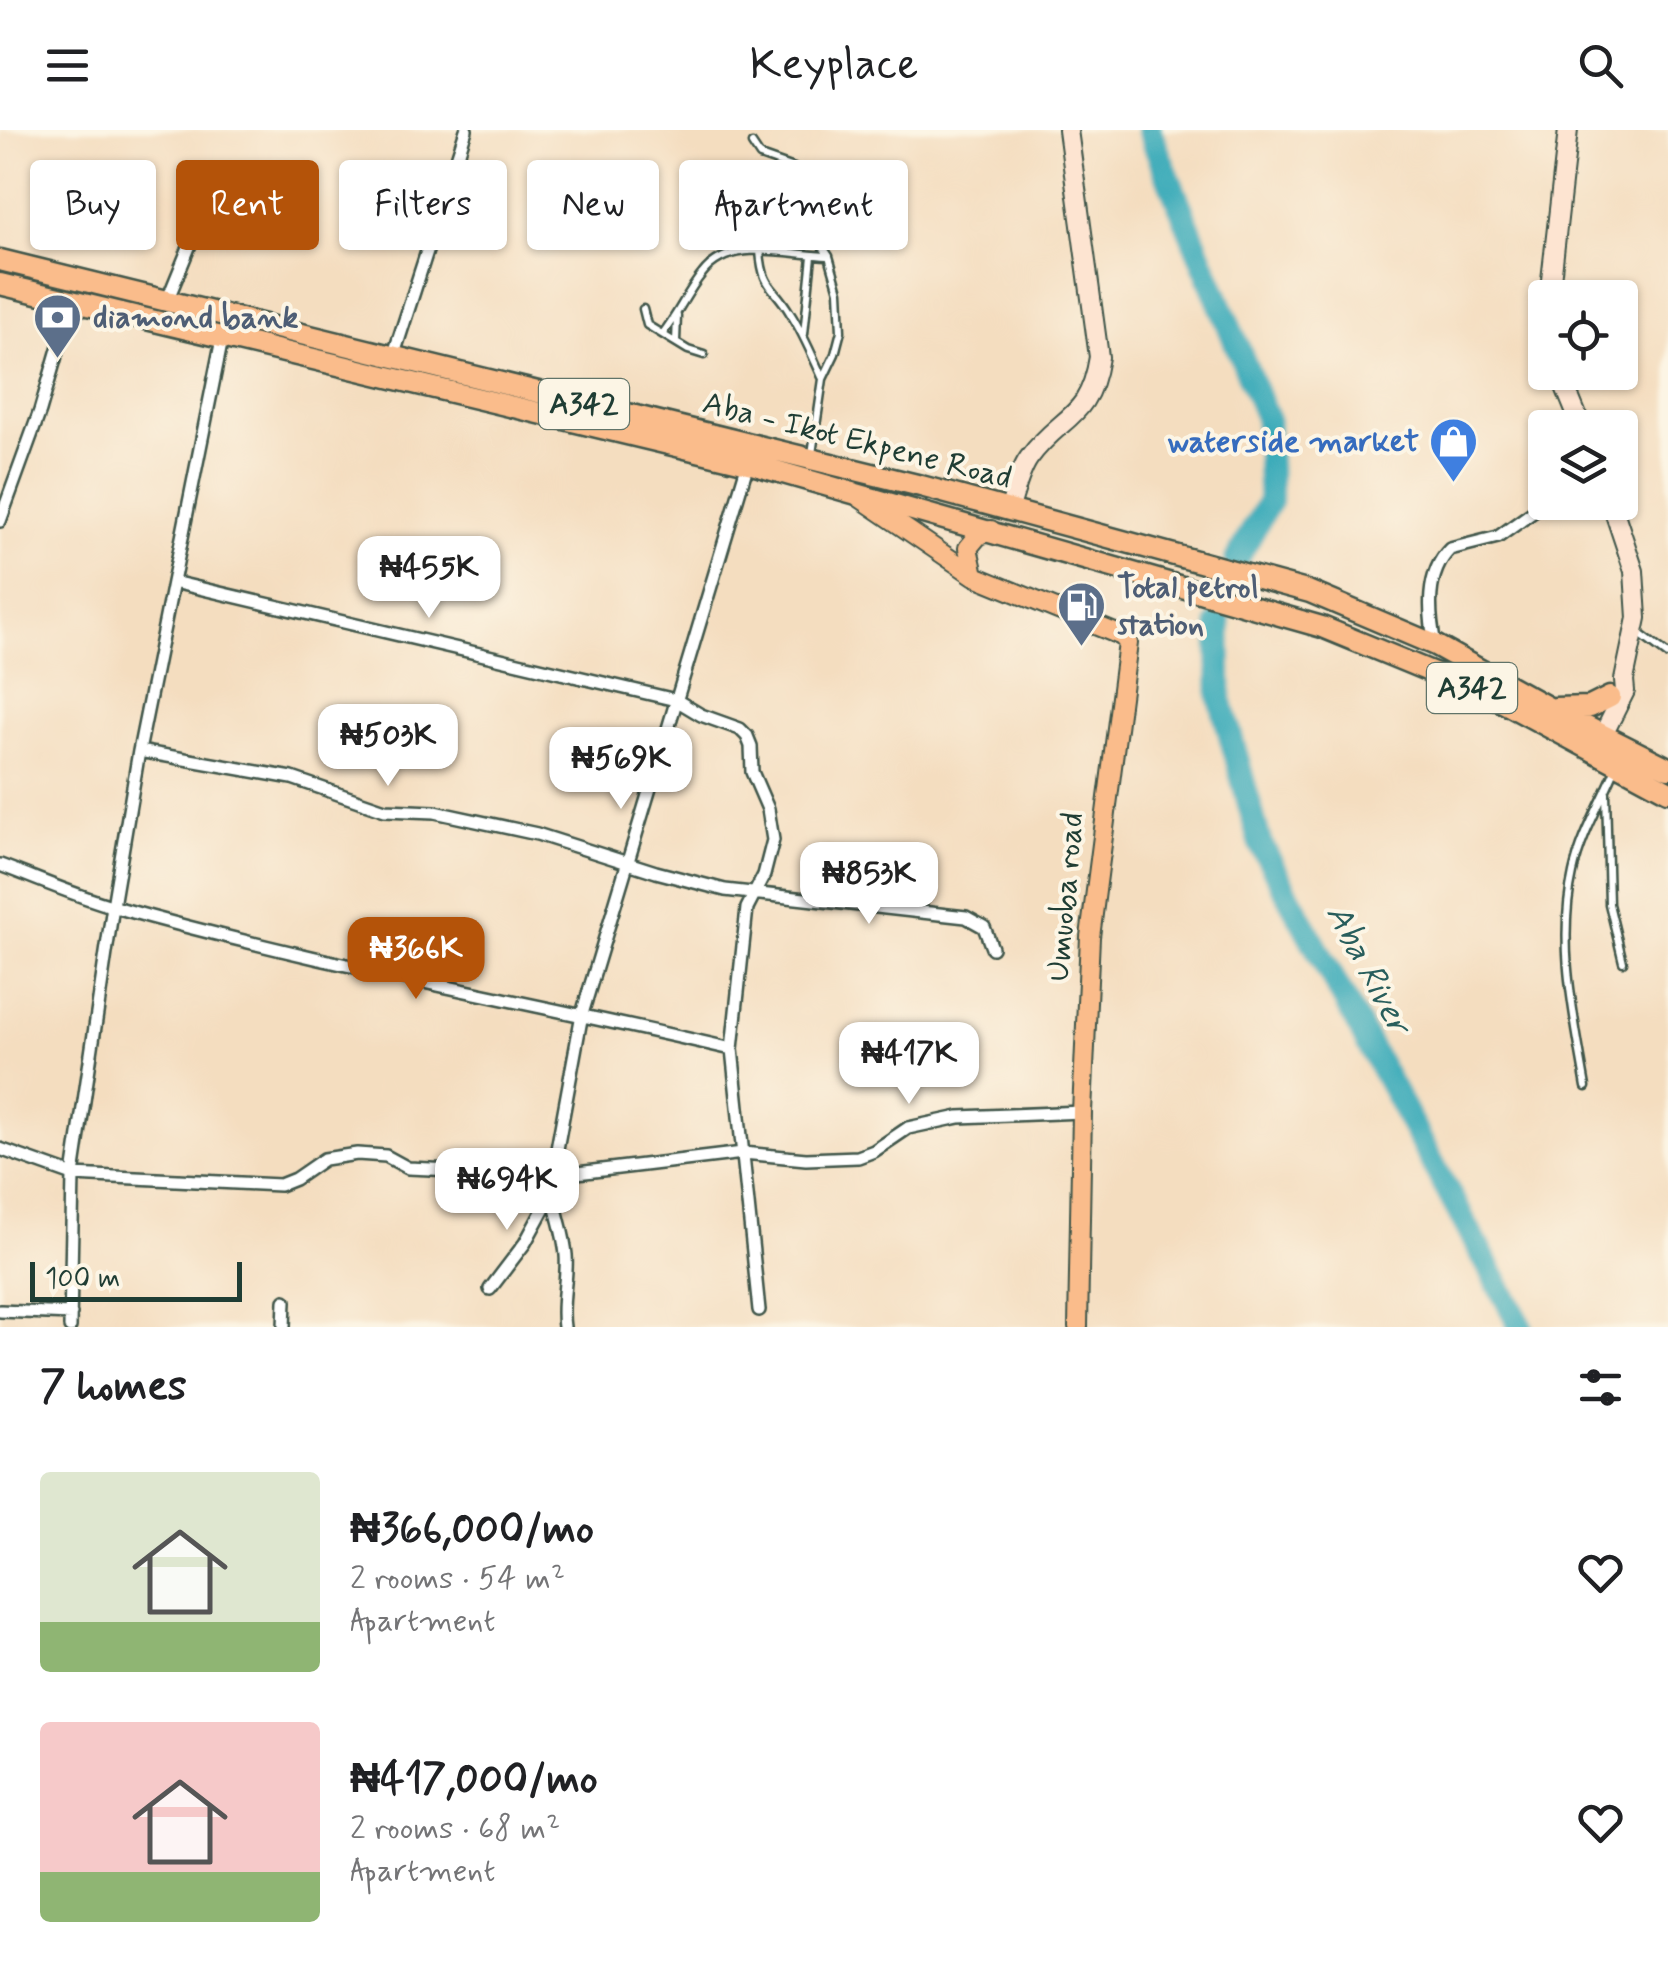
<!DOCTYPE html>
<html lang="en">
<head>
<meta charset="utf-8">
<style>
	:root { --surface:#fff; --page:#f2f2f2; --text:#202124; --muted:#757577; --accent:#b45309 }
	body { margin:0; font-family:Mynerve,sans-serif; background:var(--page); color:var(--text); height:100vh; display:flex; flex-direction:column; font-size:38px; white-space:nowrap }
	* { box-sizing:border-box; margin:0 }
	p { font-size:32px; color:var(--muted) }
	.icon { flex:none; width:55px; height:55px; fill:none; stroke:currentColor; stroke-width:2; stroke-linecap:round; stroke-linejoin:round }
	.map { position:relative; height:1197px; overflow:hidden }
	.details { display:flex; flex-direction:column; background:var(--surface); flex:1 }
	.details>* { flex:none }
	.hud { position:absolute; left:30px; top:30px; width:1000px; height:90px; display:flex; gap:20px }
	.tools { position:absolute; left:1528px; top:150px; display:grid; gap:20px }
	.tools a { display:grid; place-items:center; width:110px; height:110px; border-radius:10px; background:var(--surface); box-shadow:0 2px 8px #0004; font-size:50px }
	.scale { position:absolute; left:30px; bottom:25px; width:212px; box-sizing:border-box; padding-left:10px; border:5px solid #1f3d34; border-top:0; font-size:28px; line-height:35px; white-space:nowrap; color:#1f3d34; -webkit-text-stroke:8px #fcf5e5; paint-order:stroke }
	.price { position:absolute; translate:-50% -85px; padding:0 22px; border-radius:20px; background:#fff; color:#222; font-size:32px; line-height:65px; filter:drop-shadow(0 2px 5px #0008) }
	.price::after { content:''; position:absolute; left:50%; top:60px; width:30px; height:22px; margin-left:-15px; background:inherit; clip-path:polygon(0 0,100% 0,50% 100%) }
	.price.on { background:var(--accent); color:#fff }
	ul { padding:0; list-style:none }
	li { display:flex; align-items:center; gap:30px; height:250px; padding:0 40px }
	li span { display:grid; place-items:center; flex:none; width:280px; height:200px; border-radius:10px; color:#555 }
	li>.icon { margin-inline-start:auto }
	span .icon { width:120px; height:120px; fill:#fffc; stroke-width:1 }
	li b { font-size:42px }
	h2 { display:flex; justify-content:space-between; align-items:center; height:120px; padding:0 40px; font-size:42px }
	.tag { padding:0 35px; border-radius:10px; background:var(--surface); box-shadow:0 2px 8px #0004; font-size:35px; line-height:90px }
	.tag.on { background:var(--accent); color:#fff }
	header { display:flex; justify-content:space-between; align-items:center; height:130px; padding:0 40px; background:var(--surface); font-size:45px; font-weight:600 }
	.map>svg:first-child { display:block }
</style>
</head>
<body>
<header><svg class="icon" aria-label="menu" viewBox="0 0 24 24"><path d="M4 6h16M4 12h16M4 18h16"/></svg>Keyplace<svg class="icon" aria-label="search" viewBox="0 0 24 24"><circle cx="10" cy="10" r="6"/><path d="M15 15l6 6"/></svg></header>
<div class="map">
<svg width="1668" height="1197" viewBox="0 0 1668 1197">
	<rect width="100%" height="100%" fill="#fcf5e5"/>
	<filter id="ink" filterUnits="userSpaceOnUse"><feTurbulence type="fractalNoise" baseFrequency=".01" numOctaves="2"/><feDisplacementMap in="SourceGraphic" scale="20" xChannelSelector="R" yChannelSelector="G"/><feConvolveMatrix kernelMatrix="1 2 1 2 8 2 1 2 1" color-interpolation-filters="sRGB"/></filter>
	<filter id="wash" filterUnits="userSpaceOnUse"><feTurbulence type="fractalNoise" baseFrequency=".0048" numOctaves="4" result="noise"/><feDisplacementMap in="SourceGraphic" scale="40" xChannelSelector="R" yChannelSelector="G"/><feGaussianBlur stdDeviation="2.25" result="paint"/><feColorMatrix in="noise" values="0 0 0 0 0 0 0 0 0 0 0 0 0 0 0 0 0 1.4 0 .05"/><feComposite in="paint" operator="in"/></filter>
	<g filter="url(#wash)">
		<rect width="100%" height="100%" fill="#f4ddbf"/>
		<g fill="none" stroke-linecap="round" stroke-linejoin="round">
			<path stroke="#3dacba" stroke-width="25" d="M1149,0L1267,289L1270,370L1237,429
				M1219,493L1220,567L1260,713L1521,1197"/>
		</g>
	</g>
	<g filter="url(#ink)">
		<g fill="none" stroke-linecap="round" stroke-linejoin="round">
			<defs>
				<path id="lane" d="M752,14L760,26L794,38L811,49L815,62L812,101L829,126L839,161L841,201L835,224L823,249L812,324
					M708,95L759,120
					M760,121C763,160 773,154 790,183C803,203 812,225 822,247
					M643,179L647,195L688,220L704,225
					M663,203C678,184 687,162 702,144C730,106 788,125 828,126
					M804,204L812,126
					M676,212L677,186
					M1637,502L1668,525
					M1606,663L1609,774L1623,832
					M1586,957C1574,886 1557,814 1573,743C1581,705 1603,670 1617,635"/>
				<path id="street" d="M167,171L219,44
					M393,227L466,0
					M0,391L40,281L72,171
					M173,452L676,570L701,585L740,599L747,606L751,616L752,642L768,679L773,710L764,745L747,778L732,919L759,1180
					M1435,515C1429,484 1425,444 1450,419L1498,407L1547,372
					M139,621L292,648L385,680L435,682L537,704L656,742L725,760L966,787L984,797L992,818
					M0,735C38,749 76,766 115,777C318,835 527,871 732,919
					M0,1019L73,1045L280,1055L295,1049L324,1029L357,1024L386,1026L408,1038L498,1042L512,1047L552,1046L743,1023L806,1029L858,1027L874,1021L908,998L959,987L1082,982
					M490,1159L525,1113L551,1065
					M0,1181L71,1184
					M70,1197L73,1045L113,776L139,621L222,209
					M284,1197L285,1171
					M564,1197C560,1172 568,1149 566,1125C564,1098 551,1074 552,1046L582,884L748,333"/>
				<path id="secondary" d="M1549,168L1568,0
					M1559,242L1582,298
					M1009,380C1015,363 1019,342 1029,328C1061,284 1089,291 1099,227L1068,0
					M1598,615L1625,561L1624,550L1637,488L1634,441L1611,372"/>
				<path id="primary" d="M859,367L975,446L1122,506L1128,513L1090,807L1082,982L1078,1197
					M974,445L968,418L978,406L991,400"/>
				<path id="highway" d="M0,130L921,356L1310,462L1435,515L1549,578L1668,638
					M0,154L748,333L1322,497L1497,569L1668,661
					M1555,578L1590,577L1610,567"/>
			</defs>
			<use href="#lane" stroke="#3f5549" stroke-width="11"/>
			<use href="#street" stroke="#3f5549" stroke-width="16"/>
			<use href="#secondary" stroke="#3f5549" stroke-width="22"/>
			<use href="#primary" stroke="#3f5549" stroke-width="22"/>
			<use href="#highway" stroke="#3f5549" stroke-width="25"/>
			<use href="#lane" stroke="#fff" stroke-width="6"/>
			<use href="#street" stroke="#fff" stroke-width="11"/>
			<use href="#secondary" stroke="#fde4d1" stroke-width="18"/>
			<use href="#primary" stroke="#fabc8b" stroke-width="18"/>
			<use href="#highway" stroke="#fabc8b" stroke-width="20"/>
		</g>
	</g>
	<defs>
		<symbol id="bank-pin" viewBox="-11 -11 22 30"><path d="M0 17L-7.5 6A9.5 9.5 0 1 1 7.5 6Z" fill="#5c6f8a" stroke="#fcf5e5"/><path d="M-6-4H6V4H-6ZM0-2.3a2.3 2.3 0 1 0 0 4.6a2.3 2.3 0 1 0 0-4.6Z" fill="#fff"/></symbol>
		<symbol id="shop-pin" viewBox="-11 -11 22 30"><path d="M0 17L-7.5 6A9.5 9.5 0 1 1 7.5 6Z" fill="#3f7fe0" stroke="#fcf5e5"/><path d="M-5-2.5h2.3a2.7 3.5 0 0 1 5.4 0H5L5.5 6h-11ZM-1.5-2.5h3a1.5 2.3 0 0 0-3 0Z" fill="#fff"/></symbol>
		<symbol id="fuel-pin" viewBox="-11 -11 22 30"><path d="M0 17L-7.5 6A9.5 9.5 0 1 1 7.5 6Z" fill="#5c6f8a" stroke="#fcf5e5"/><path d="M-5.5-6h7V0h2V4h1.3V-2.5L3-4.5l.8-.8L6-3V5H2.5V1h-1V6h-7ZM-4.2-4.7v3.2H.2V-4.7Z" fill="#fff"/></symbol>
	</defs>
	<g fill-rule="evenodd">
		<use href="#bank-pin" x="30" y="160" width="55" height="75"/>
		<use href="#shop-pin" x="1426" y="284" width="55" height="75"/>
		<use href="#fuel-pin" x="1054" y="448" width="55" height="75"/>
	</g>
	<g text-anchor="middle" dominant-baseline="central" stroke-width="8" stroke-linejoin="round" paint-order="stroke">
		<g fill="#fcf5e5" stroke="#617469" stroke-width="2.5">
			<rect x="539" y="249" width="90" height="50" rx="8"/>
			<rect x="1427" y="533" width="90" height="50" rx="8"/>
		</g>
		<g font-size="30" font-weight="bold" fill="#1f3d34">
			<text x="584" y="274">A342</text>
			<text x="1472" y="558">A342</text>
		</g>
		<g font-size="32" font-weight="bold" fill="#4e5e75" stroke="#fcf5e5" text-anchor="start">
			<text x="93" y="188">diamond bank</text>
			<text x="1117" y="458">Total petrol<tspan x="1117" dy="37">station</tspan></text>
		</g>
		<g font-size="32" fill="#1f3d34" stroke="#fcf5e5">
			<text transform="translate(857 311) rotate(14)">Aba - Ikot Ekpene Road</text>
			<text transform="translate(1066 767) rotate(-85)">Umuoba road</text>
		</g>
		<g font-size="32" font-weight="bold" fill="#366cbe" stroke="#fcf5e5" text-anchor="end">
			<text x="1419" y="312">waterside market</text>
		</g>
		<g font-size="35" font-style="italic" fill="#285e5c" stroke="#fcf5e5">
			<text transform="translate(1368 839) rotate(62)">Aba River</text>
		</g>
	</g>
</svg>
<div class="tools">
<a><svg class="icon" aria-label="locate" viewBox="0 0 24 24"><circle cx="12" cy="12" r="6"/><path d="M12 2v4M12 18v4M2 12h4M18 12h4"/></svg></a>
<a><svg class="icon" aria-label="layers" viewBox="0 0 24 24"><path d="M12 4l9 5-9 5-9-5zM3 14l9 5 9-5"/></svg></a>
</div>
<div class="scale">100 m</div>
<b class="price" style="left:429px;top:491px">₦455K</b>
<b class="price" style="left:388px;top:659px">₦503K</b>
<b class="price" style="left:621px;top:682px">₦569K</b>
<b class="price" style="left:869px;top:797px">₦853K</b>
<b class="price on" style="left:416px;top:872px">₦366K</b>
<b class="price" style="left:909px;top:977px">₦417K</b>
<b class="price" style="left:507px;top:1103px">₦694K</b>
<div class="hud">
<a class="tag">Buy</a>
<a class="tag on">Rent</a>
<a class="tag">Filters</a>
<a class="tag">New</a>
<a class="tag">Apartment</a>
</div>
</div>
<section class="details">
<h2>7 homes<svg class="icon" aria-label="filters" viewBox="0 0 24 24"><path d="M4 7h16M4 17h16"/><circle cx="9" cy="7" r="2"/><circle cx="15" cy="17" r="2"/></svg></h2>
<ul>
<li><span style="background:linear-gradient(#dfe7d0 75%,#8fb573 0)"><svg class="icon" aria-label="home" viewBox="0 0 24 24"><path d="M3 11l9-7 9 7M6 9v11h12V9"/></svg></span><div><b>₦366,000/mo</b><p>2 rooms · 54 m²</p><p>Apartment</p></div><svg class="icon" aria-label="heart" viewBox="0 0 24 24"><path d="M12 20l-8-8c-3-5 5-10 8-4 3-6 11-1 8 4z"/></svg></li>
<li><span style="background:linear-gradient(#f6c9c9 75%,#8fb573 0)"><svg class="icon" aria-label="home" viewBox="0 0 24 24"><path d="M3 11l9-7 9 7M6 9v11h12V9"/></svg></span><div><b>₦417,000/mo</b><p>2 rooms · 68 m²</p><p>Apartment</p></div><svg class="icon" aria-label="heart" viewBox="0 0 24 24"><path d="M12 20l-8-8c-3-5 5-10 8-4 3-6 11-1 8 4z"/></svg></li>
</ul>
</section>
</body>
</html>
